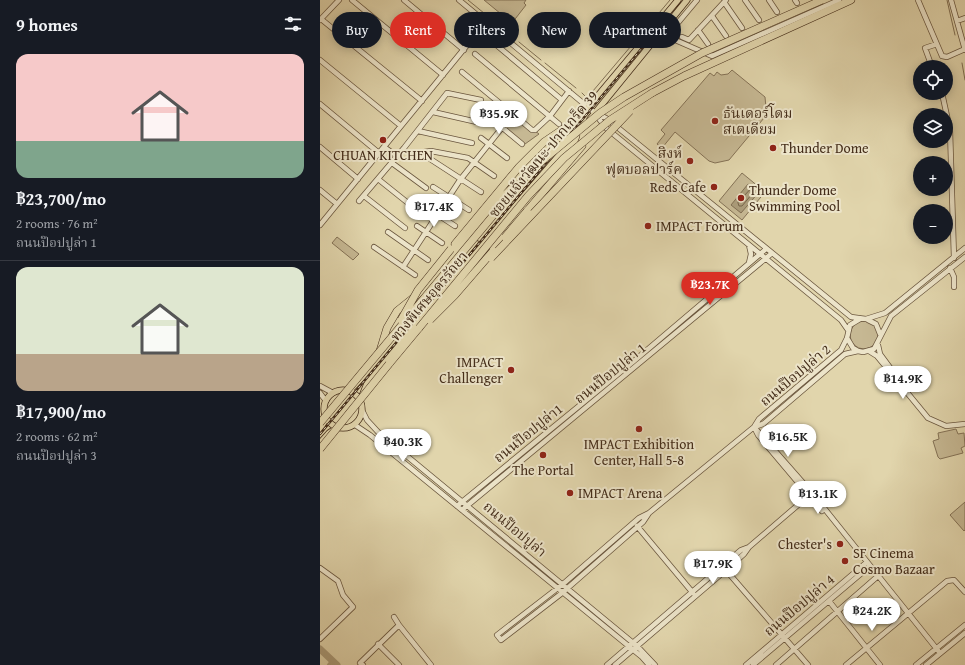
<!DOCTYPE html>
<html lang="en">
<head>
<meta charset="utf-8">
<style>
	:root { --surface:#171b24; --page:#20242c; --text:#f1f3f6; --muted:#9ea1a6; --line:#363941; --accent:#d93025 }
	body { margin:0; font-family:"Gentium Book Plus","Noto Serif Thai",serif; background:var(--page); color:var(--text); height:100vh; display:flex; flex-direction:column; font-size:15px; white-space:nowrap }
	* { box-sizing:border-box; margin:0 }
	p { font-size:13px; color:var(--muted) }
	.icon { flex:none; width:22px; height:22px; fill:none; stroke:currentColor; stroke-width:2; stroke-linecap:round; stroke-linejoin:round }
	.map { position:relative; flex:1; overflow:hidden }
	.side { display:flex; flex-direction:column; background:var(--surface); width:320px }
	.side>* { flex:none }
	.hud { position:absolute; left:12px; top:12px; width:380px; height:36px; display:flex; gap:8px }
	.controls { position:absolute; left:593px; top:60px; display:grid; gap:8px }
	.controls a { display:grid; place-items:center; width:40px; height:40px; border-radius:50%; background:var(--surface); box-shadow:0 2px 10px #0003; font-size:20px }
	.price { position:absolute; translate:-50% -34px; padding:0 9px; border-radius:14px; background:#fff; color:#222; font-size:13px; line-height:26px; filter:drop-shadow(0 1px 2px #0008) }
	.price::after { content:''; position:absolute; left:50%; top:24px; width:12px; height:9px; margin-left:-6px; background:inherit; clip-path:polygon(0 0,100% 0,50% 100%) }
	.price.active { background:var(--accent); color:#fff }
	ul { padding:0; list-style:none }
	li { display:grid; align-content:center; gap:8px; height:212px; padding:0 16px }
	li+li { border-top:1px solid var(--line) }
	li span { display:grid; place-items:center; height:124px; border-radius:12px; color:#555 }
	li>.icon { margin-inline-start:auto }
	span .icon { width:72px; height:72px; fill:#fffc; stroke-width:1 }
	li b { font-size:17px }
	h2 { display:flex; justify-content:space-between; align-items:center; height:48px; padding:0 16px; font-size:17px }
	.tag { padding:0 14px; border-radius:18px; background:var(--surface); box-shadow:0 2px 10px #0003; font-size:14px; line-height:36px }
	.tag.active { background:var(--accent); color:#fff }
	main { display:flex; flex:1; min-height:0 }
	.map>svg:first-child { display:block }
</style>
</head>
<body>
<main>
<section class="side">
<h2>9 homes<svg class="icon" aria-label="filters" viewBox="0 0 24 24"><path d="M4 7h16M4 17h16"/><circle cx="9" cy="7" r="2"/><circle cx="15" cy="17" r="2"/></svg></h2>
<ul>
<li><span style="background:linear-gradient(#f6c9c9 70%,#7fa58c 0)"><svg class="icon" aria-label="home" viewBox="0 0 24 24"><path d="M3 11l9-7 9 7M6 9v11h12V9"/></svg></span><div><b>฿23,700/mo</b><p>2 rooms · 76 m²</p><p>ถนนป๊อปปูล่า 1</p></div></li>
<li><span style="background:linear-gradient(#dfe7d0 70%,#b9a48a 0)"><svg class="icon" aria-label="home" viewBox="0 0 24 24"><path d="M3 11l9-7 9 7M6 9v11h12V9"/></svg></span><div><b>฿17,900/mo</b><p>2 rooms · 62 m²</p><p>ถนนป๊อปปูล่า 3</p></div></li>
</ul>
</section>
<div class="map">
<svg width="645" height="665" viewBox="0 0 645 665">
	<rect width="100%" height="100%" fill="#e1d5ac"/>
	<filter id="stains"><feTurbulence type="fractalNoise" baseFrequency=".005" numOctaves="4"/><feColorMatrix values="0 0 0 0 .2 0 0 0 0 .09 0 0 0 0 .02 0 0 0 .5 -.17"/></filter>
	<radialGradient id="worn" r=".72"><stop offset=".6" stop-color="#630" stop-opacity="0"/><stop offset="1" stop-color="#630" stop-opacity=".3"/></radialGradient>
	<path fill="#c6b893" stroke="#847256" d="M164,0H206L204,3L206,5L192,23Z
		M412,70L445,97L446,108L449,112L409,160L395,163L389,161L355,132L342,148L337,144L345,134L341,130L390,73L394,76L397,72L401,75L408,74Z
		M195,115L219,134L205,144L184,127Z
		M422,173L445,192L422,220L399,201Z
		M17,237L39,254L33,260L12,243Z
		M530 335a14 14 0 1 1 28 0a14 14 0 1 1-28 0Z
		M636,429L638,434L644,433L645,446L641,448L643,453L620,459L618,457L613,441L619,439L618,433Z
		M645,502V530L644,531L630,515Z"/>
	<path fill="#ab9c7a" stroke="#816f53" d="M428,184L439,192L421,213L411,205Z"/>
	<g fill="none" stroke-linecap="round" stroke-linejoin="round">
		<path stroke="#77644a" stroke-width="1" d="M430,190L432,194L422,206H419L418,203Z"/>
		<path stroke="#816f53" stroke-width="1" d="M148,0L192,36
			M627,0L635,35
			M199,42L221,60
			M225,63L256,88
			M642,63L645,80
			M262,93L267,98L350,0"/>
		<path stroke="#ab9c7a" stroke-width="4" d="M9,665L13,660"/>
		<path stroke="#ab9c7a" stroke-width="7" d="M0,649L17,665"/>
		<defs>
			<path id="minor" d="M32,0L123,75
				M84,0L144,50
				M139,0L275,113L286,118L531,317L546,319L565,313L645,248
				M425,0L439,20
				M449,0L457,12
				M475,0L477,3
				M598,0L622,56L627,57L645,49
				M631,0L645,50
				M404,2L422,28
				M392,16L406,36
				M1,19L102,101
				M0,20L19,0
				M637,21L645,18
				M344,27L351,31L377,0
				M378,30L388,44
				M339,33L392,56L519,0
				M362,37L369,40L406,0
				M168,38L242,100
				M155,54L239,124
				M0,60L81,126
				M612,67L605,48L617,44
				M142,72L193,114
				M622,93L630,130L634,258
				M0,104L59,153
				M113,112L157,122
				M166,114L202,144
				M276,115L286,128L521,320L528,330
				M98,131L152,143
				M161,138L187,158
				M0,147L38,179
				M64,147L77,156
				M72,163L106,188
				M58,179L98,211
				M113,187L149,210
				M0,190L17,204
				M161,192L104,155V152L111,151L148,158L174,176
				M44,196L85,228
				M39,201L84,148L127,93L161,100
				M106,207L135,226
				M0,225L166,22
				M97,226L122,243
				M68,232L108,260
				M429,245L431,254L429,263
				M54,247L95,275
				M83,267L140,180L193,114L212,130H215L230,116L249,91
				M630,268L634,277V287
				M540,319L530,325L527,338L533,348L538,351L543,352L554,349L571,316L645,257
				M548,320L556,324L560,334
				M558,345L560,354L577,377
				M549,351L557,356L608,418L626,426L645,424
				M0,386L13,393
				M0,393L6,401
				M42,410L47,420L59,433L318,647L335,665
				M35,425L50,435L322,657L329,665
				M434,427L492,493L620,653
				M434,427L439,419L521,350L527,338
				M435,429L438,435L502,511
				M137,506L314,361L446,249
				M142,510L451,254
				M329,513L319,518L243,584L177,635L181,640L242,593L323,522L329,513L434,427L443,424L525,354L538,351
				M317,526L373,593
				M0,568L18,581L23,595L33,607L0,639
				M405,569L488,665
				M509,601L560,665
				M74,617L79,625
				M58,644L79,665
				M43,665L40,663L79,625L111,665
				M287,665L421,550L429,547
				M295,665L406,570L424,554L429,547L492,493
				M426,665L547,562
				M433,665L550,566
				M456,665L558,576
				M526,665L627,581L634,580L645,592
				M596,665L645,625
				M606,665L645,633"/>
			<path id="major" d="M270,119L367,0
				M234,148L358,0
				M32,388L56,364L155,242
				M4 409a19 19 0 1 1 38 0a19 19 0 1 1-38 0Z
				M42,396L48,381L169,236L254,138
				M0,430L5,420
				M0,443L9,433L15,429"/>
			<path id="highway" d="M332,93L364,76L531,0
				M249,154L256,136
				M207,211L262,146
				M135,244L199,167L224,142L258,119
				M56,364L67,328L77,311L103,290L166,213L193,187
				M69,364L99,328"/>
		</defs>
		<use href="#minor" stroke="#6a563e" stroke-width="6"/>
		<use href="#major" stroke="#432c19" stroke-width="7"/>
		<use href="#highway" stroke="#432c19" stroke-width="8"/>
		<use href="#minor" stroke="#ece4c9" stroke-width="4.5"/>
		<use href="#major" stroke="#e1d5ac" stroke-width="5.5"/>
		<use href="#highway" stroke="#e1d5ac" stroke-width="7"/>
		<defs>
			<path id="rail" d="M0,434L342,24"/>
		</defs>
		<use href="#rail" stroke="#432c19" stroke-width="2.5"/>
		<use href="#rail" stroke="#ece4c9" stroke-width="1" stroke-dasharray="3" stroke-linecap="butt"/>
		<defs>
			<path id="highway-bridge" d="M185,237L207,211
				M171,258L310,111
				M81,320L98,290L131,249
				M110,320L135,295L173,251
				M99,328L208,196L244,158L290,120L332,93
				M0,423L211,170L280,113L304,97L382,53L502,0
				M0,449L69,364"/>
		</defs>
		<use href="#highway-bridge" stroke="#432c19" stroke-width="8" stroke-linecap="butt"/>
		<use href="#highway-bridge" stroke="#e1d5ac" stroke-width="7"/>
	</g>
	<g fill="#8f2418" stroke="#ece4c9" stroke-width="1.5">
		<circle cx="395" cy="121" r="4"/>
		<circle cx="63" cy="140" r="4"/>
		<circle cx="453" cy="148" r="4"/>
		<circle cx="370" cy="161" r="4"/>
		<circle cx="394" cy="187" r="4"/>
		<circle cx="421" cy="198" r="4"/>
		<circle cx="328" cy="226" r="4"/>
		<circle cx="191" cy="370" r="4"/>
		<circle cx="319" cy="429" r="4"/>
		<circle cx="223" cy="455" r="4"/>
		<circle cx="250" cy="493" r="4"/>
		<circle cx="520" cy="544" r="4"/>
		<circle cx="525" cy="561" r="4"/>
	</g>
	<g text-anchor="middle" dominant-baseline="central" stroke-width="4" stroke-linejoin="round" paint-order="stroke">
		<g font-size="14" fill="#432c19" stroke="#ece4c9" text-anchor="start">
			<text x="403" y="113">ธันเดอร์โดม<tspan x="403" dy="16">สเตเดียม</tspan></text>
			<text x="461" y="148">Thunder Dome</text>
			<text x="362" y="153" text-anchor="end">สิงห์<tspan x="362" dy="16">ฟุตบอลปาร์ค</tspan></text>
			<text x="63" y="155" text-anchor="middle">CHUAN KITCHEN</text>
			<text x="386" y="187" text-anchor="end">Reds Cafe</text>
			<text x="429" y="190">Thunder Dome<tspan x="429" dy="16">Swimming Pool</tspan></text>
			<text x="336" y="226">IMPACT Forum</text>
			<text x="183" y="362" text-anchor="end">IMPACT<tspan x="183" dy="16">Challenger</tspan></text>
			<text x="319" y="444" text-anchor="middle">IMPACT Exhibition<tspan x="319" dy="16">Center, Hall 5-8</tspan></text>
			<text x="223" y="470" text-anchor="middle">The Portal</text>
			<text x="258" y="493">IMPACT Arena</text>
			<text x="512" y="544" text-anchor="end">Chester's</text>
			<text x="533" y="553">SF Cinema<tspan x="533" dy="16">Cosmo Bazaar</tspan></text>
		</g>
		<g font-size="14" fill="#432c19" stroke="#ece4c9">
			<text transform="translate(223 154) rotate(-50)">ซอยแจ้งวัฒนะ-ปากเกร็ด 39</text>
			<text transform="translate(109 296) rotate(-50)">ทางพิเศษอุดรรัถยา</text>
			<text transform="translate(290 373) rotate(-39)">ถนนป๊อปปูล่า 1</text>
			<text transform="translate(475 375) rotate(-40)">ถนนป๊อปปูล่า 2</text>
			<text transform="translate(208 433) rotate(-39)">ถนนป๊อปปูล่า1</text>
			<text transform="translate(195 529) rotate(40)">ถนนป๊อปปูล่า</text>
			<text transform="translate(479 605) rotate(-40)">ถนนป๊อปปูล่า 4</text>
		</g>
	</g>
	<rect width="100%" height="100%" filter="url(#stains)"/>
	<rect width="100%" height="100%" fill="url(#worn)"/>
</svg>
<div class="controls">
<a><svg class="icon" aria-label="locate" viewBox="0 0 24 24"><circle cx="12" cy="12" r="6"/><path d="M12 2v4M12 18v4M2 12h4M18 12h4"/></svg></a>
<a><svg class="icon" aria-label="layers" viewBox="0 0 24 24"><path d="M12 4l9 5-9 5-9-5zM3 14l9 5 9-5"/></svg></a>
<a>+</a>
<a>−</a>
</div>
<b class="price" style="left:179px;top:135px">฿35.9K</b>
<b class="price" style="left:114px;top:228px">฿17.4K</b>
<b class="price active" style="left:390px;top:306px">฿23.7K</b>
<b class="price" style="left:583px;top:400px">฿14.9K</b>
<b class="price" style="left:468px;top:458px">฿16.5K</b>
<b class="price" style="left:83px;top:463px">฿40.3K</b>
<b class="price" style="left:498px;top:515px">฿13.1K</b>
<b class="price" style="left:393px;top:585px">฿17.9K</b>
<b class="price" style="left:552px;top:632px">฿24.2K</b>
<div class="hud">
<a class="tag">Buy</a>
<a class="tag active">Rent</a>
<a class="tag">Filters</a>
<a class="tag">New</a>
<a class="tag">Apartment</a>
</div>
</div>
</main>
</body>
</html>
